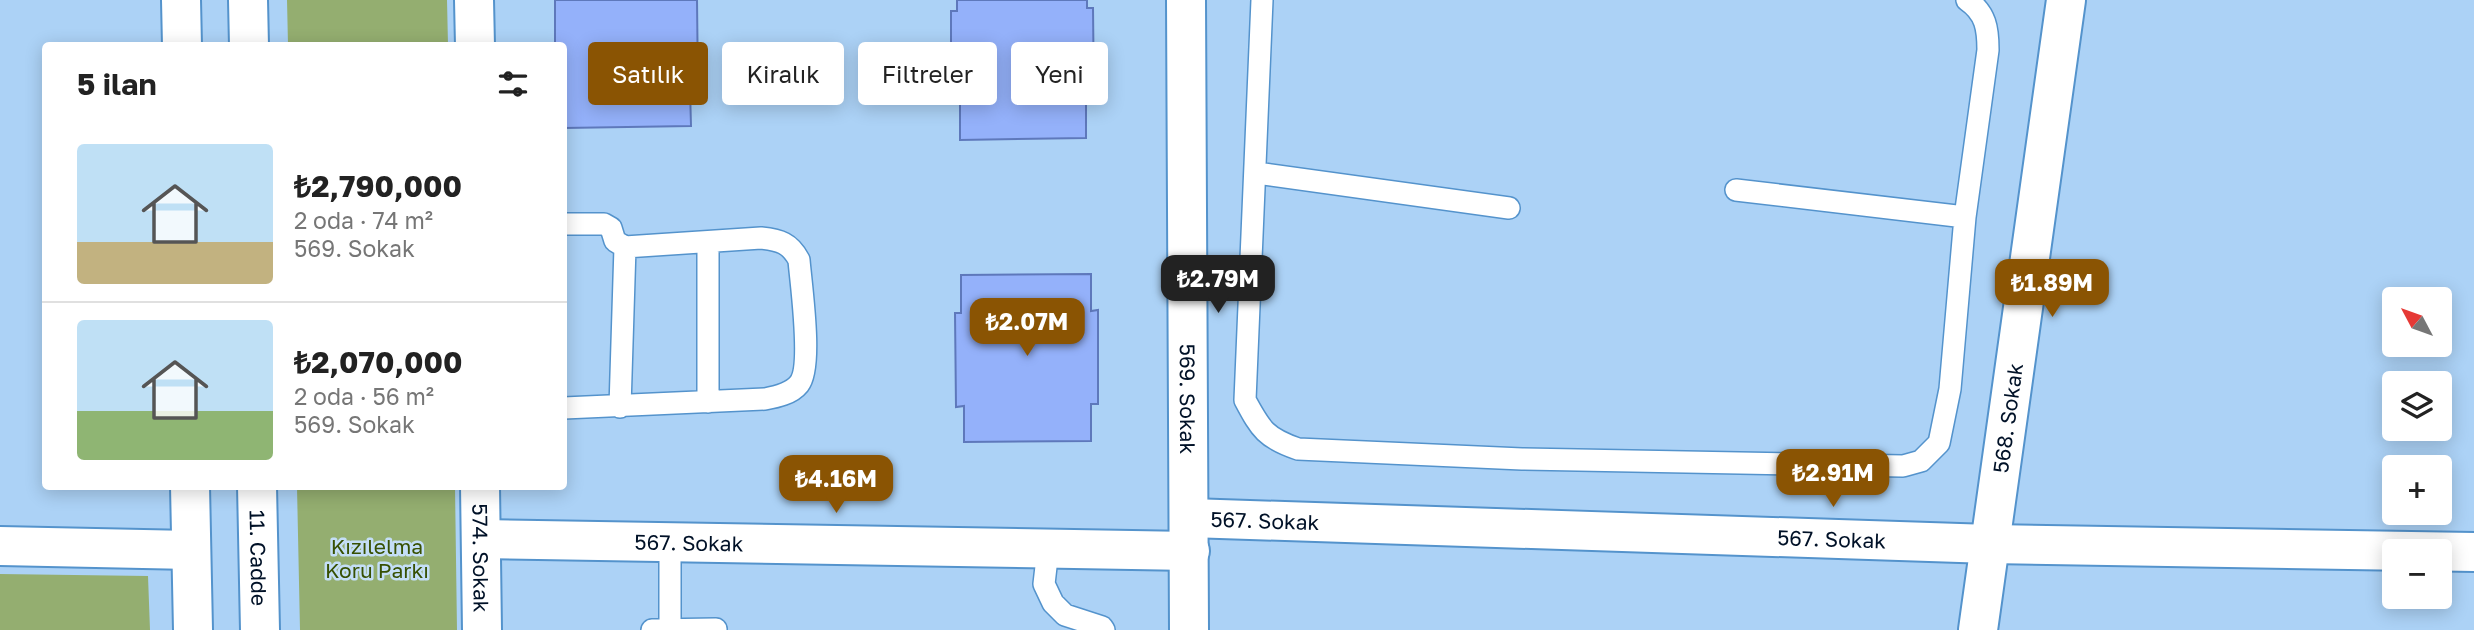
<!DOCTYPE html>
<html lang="tr">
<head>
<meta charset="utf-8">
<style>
	:root { --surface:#fff; --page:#f2f2f2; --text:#222; --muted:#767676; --line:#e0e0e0; --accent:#8a5403 }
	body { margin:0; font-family:"Golos Text",sans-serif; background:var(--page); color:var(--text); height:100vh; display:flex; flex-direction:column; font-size:26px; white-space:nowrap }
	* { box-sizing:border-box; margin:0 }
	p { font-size:23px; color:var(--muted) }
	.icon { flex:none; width:38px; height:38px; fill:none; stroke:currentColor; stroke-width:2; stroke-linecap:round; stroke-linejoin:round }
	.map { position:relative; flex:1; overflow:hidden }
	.side { position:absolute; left:42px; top:42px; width:525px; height:448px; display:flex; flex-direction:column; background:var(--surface); border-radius:7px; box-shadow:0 4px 18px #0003 }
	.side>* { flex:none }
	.top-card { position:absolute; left:588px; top:42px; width:665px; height:63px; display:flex; gap:14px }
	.needle { width:46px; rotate:311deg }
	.buttons { position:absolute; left:2382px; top:287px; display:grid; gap:14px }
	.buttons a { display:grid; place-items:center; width:70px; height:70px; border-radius:7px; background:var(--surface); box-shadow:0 4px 18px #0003; font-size:35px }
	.price { position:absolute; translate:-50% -60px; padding:0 16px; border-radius:14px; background:var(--accent); color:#fff; font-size:23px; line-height:46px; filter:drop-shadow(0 2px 4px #0008) }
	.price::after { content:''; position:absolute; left:50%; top:42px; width:21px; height:16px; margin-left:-10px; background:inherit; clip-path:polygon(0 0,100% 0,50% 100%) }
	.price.on { background:#222; color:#fff }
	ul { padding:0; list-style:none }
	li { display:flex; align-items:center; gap:21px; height:175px; padding:0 35px }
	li+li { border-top:2px solid var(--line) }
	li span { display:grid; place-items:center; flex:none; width:196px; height:140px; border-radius:7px; color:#555 }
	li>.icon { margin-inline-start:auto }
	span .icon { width:84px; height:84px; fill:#fffc; stroke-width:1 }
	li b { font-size:30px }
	h2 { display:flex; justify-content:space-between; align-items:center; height:84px; padding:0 35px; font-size:30px }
	.tag { padding:0 24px; border-radius:7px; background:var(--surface); box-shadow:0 4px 18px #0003; font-size:24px; line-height:63px }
	.tag.on { background:var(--accent); color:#fff }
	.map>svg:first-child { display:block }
</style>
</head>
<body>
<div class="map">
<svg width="2474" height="630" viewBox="0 0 2474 630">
	<rect width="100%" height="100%" fill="#acd2f6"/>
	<path fill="#94ae70" d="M287,0H447L448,45H288Z
		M297,487H455L457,630H300Z
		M0,574L148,576L150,630H0Z"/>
	<path fill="#94b1fa" stroke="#5e78bb" stroke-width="2" d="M555,0H697L698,89H690L691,126L564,128V46H555Z
		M957,0H1087V8H1093L1094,101H1086V138L960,140V103H951V11H957Z
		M1091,274V311L1098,310V404H1091V441L964,442V406L956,407L955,313H961V275Z"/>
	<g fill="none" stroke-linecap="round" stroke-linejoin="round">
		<defs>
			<path id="service" d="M1262,0L1245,400C1261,430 1266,438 1298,449L1522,459L1903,466L1921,461L1939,443L1950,389L1965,217L1988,50C1988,29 1986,13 1967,0
				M1257,173L1509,208
				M1736,190L1965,217
				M564,224H604L611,228L615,241L625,247L761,238C780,240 790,243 799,260C801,285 813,367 799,384C791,394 776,397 765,399L564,408
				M708,242V402
				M620,407L625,247
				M670,542V629
				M1048,549L1044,584L1053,603L1065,615L1102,627L1104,630
				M652,630L716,629"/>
			<g id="minor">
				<path d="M474,0L475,46"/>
				<path id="s1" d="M1186,0L1189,630"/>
				<path id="s2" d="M480,486L482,630"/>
				<path id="s3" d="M1190,518L1990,544L2474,552"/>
				<path id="s4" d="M481,539L1190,551"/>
				<path d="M0,546L191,550"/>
				<path id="s5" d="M1978,630L2066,0"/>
			</g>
			<g id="secondary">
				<path d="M181,0L182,46"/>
				<path d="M248,0L249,46"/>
				<path d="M190,486L193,630"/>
				<path id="s6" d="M257,486L260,630"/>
			</g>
		</defs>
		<use href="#service" stroke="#5493cc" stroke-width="24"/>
		<use href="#minor" stroke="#5493cc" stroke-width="42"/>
		<use href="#secondary" stroke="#5493cc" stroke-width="42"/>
		<use href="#service" stroke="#fff" stroke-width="21"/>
		<use href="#minor" stroke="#fff" stroke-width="38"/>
		<use href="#secondary" stroke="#fff" stroke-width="38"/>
	</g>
	<g text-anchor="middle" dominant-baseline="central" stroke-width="5" stroke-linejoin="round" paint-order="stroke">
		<g font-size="21" fill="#001127" stroke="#c4def6">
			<text stroke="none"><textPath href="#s1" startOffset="399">569. Sokak</textPath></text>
			<text stroke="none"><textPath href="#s5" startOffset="214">568. Sokak</textPath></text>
			<text stroke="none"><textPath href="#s3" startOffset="75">567. Sokak</textPath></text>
			<text stroke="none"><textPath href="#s3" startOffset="642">567. Sokak</textPath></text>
			<text stroke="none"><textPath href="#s4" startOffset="208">567. Sokak</textPath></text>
			<text stroke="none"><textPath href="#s6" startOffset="72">11. Cadde</textPath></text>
			<text stroke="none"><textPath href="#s2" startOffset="72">574. Sokak</textPath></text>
		</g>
		<g font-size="21" fill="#375002" stroke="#c4def6">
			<text x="377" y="546">Kızılelma<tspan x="377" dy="24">Koru Parkı</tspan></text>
		</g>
	</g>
</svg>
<div class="buttons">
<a><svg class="needle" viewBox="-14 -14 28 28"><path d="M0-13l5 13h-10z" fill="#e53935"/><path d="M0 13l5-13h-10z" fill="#767676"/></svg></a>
<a><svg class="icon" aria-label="layers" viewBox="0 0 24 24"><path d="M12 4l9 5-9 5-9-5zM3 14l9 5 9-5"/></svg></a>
<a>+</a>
<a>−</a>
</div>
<b class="price on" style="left:1218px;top:315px">₺2.79M</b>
<b class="price" style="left:2052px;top:319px">₺1.89M</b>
<b class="price" style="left:1027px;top:358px">₺2.07M</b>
<b class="price" style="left:1833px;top:509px">₺2.91M</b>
<b class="price" style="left:836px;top:515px">₺4.16M</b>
<div class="top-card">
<a class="tag on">Satılık</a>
<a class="tag">Kiralık</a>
<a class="tag">Filtreler</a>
<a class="tag">Yeni</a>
</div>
<section class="side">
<h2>5 ilan<svg class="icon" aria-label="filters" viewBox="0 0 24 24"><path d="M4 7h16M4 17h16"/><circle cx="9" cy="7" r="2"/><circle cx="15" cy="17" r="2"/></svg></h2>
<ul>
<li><span style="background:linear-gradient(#bfe0f5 70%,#c2b280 0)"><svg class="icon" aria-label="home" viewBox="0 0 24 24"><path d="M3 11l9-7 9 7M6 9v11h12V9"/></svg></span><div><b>₺2,790,000</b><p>2 oda · 74 m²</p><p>569. Sokak</p></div></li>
<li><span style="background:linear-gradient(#bfe0f5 65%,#8fb573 0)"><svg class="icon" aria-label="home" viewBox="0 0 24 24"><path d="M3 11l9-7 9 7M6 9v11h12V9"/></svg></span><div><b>₺2,070,000</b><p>2 oda · 56 m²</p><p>569. Sokak</p></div></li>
</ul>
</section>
</div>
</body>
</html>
